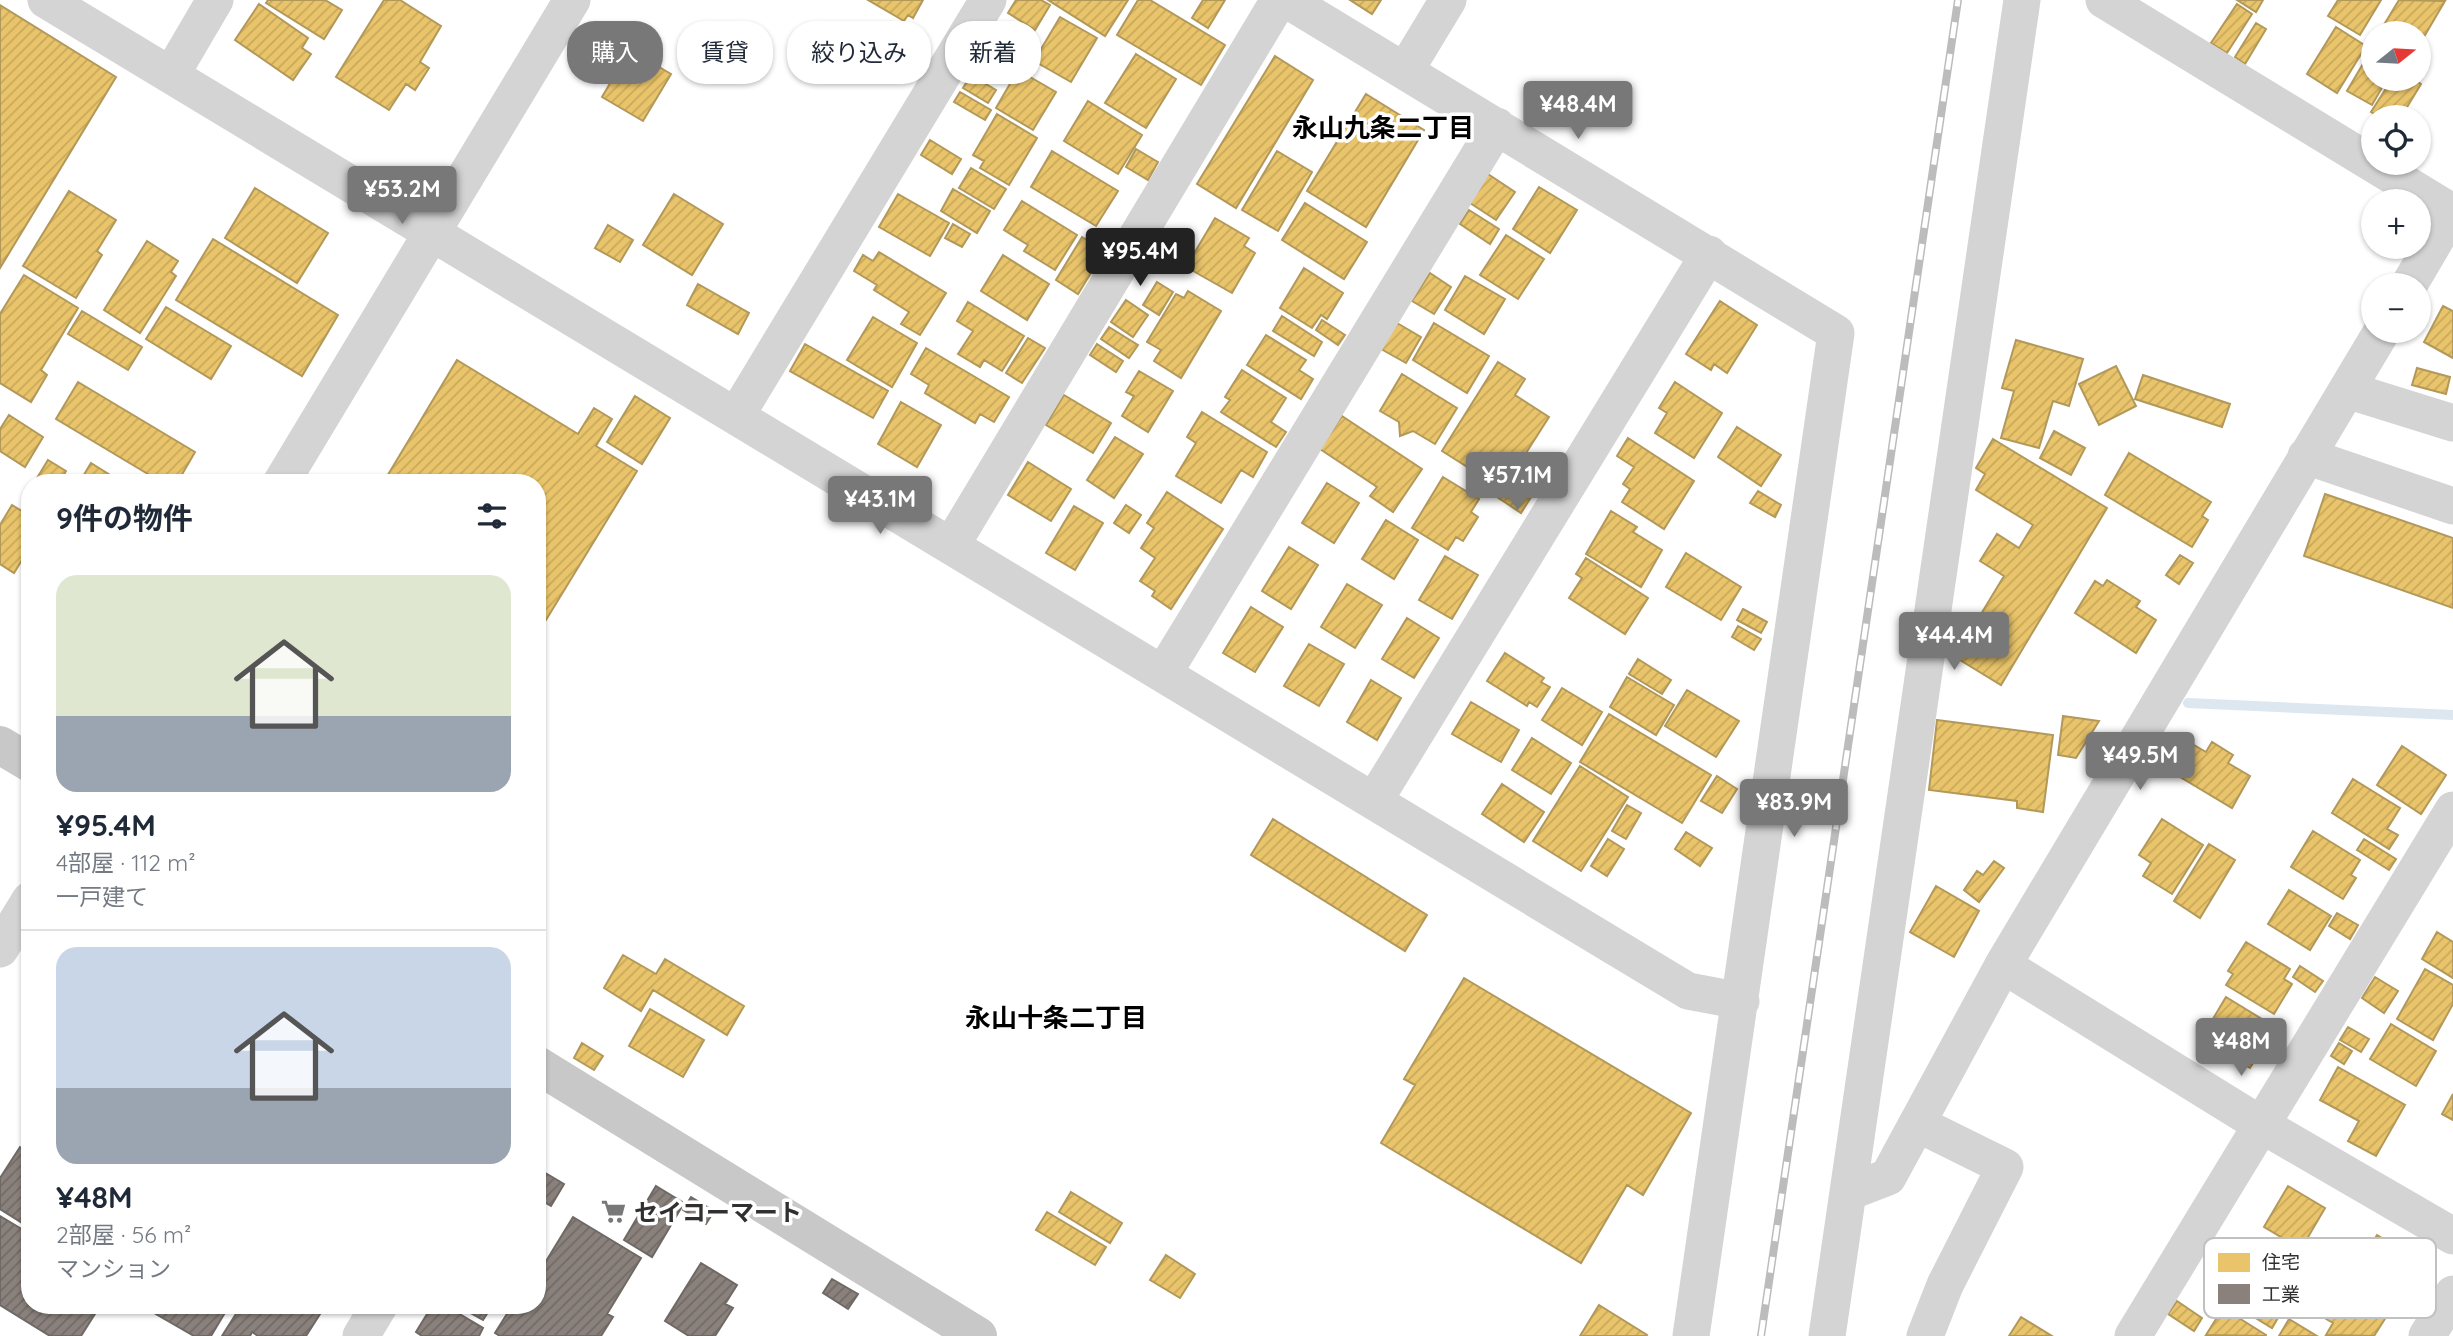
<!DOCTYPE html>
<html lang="ja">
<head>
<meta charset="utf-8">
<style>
	:root { --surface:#fff; --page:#f6f6f7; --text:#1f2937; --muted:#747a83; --line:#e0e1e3; --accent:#787878 }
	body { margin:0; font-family:Quicksand,"Noto Sans JP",sans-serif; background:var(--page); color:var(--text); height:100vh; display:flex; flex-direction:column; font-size:26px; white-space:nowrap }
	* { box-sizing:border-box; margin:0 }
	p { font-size:23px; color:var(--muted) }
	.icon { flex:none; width:38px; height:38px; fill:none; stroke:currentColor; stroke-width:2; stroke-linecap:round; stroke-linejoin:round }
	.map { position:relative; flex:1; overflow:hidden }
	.drawer { position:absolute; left:21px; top:474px; width:525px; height:840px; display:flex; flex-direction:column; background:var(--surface); border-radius:28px; box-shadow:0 2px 5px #0004 }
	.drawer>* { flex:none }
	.guide { position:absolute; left:567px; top:21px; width:665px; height:63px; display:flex; gap:14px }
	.needle { width:46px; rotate:72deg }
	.controls { position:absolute; left:2361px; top:21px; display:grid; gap:14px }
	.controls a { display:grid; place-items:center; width:70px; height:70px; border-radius:50%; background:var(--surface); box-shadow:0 2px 5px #0004; font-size:35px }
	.price { position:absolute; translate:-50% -60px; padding:0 16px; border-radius:7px; background:var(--accent); color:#fff; font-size:23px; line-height:46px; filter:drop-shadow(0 2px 4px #0008) }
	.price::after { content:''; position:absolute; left:50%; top:42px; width:21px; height:16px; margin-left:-10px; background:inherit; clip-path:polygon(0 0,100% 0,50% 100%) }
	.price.active { background:#222; color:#fff }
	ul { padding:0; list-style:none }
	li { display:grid; align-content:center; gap:14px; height:371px; padding:0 35px }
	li+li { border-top:2px solid var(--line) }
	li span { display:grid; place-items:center; height:217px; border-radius:21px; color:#555 }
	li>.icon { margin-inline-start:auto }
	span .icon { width:126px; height:126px; fill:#fffc; stroke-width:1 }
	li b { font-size:30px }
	h2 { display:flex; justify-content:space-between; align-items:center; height:84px; padding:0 35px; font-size:30px }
	.pill { padding:0 24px; border-radius:28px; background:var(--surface); box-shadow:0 2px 5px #0004; font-size:24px; line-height:63px }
	.pill.active { background:var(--accent); color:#fff }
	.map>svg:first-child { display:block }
</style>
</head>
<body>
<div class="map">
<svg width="2453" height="1336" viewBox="0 0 2453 1336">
	<defs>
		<pattern id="homes-hatch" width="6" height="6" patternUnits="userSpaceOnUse" patternTransform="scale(1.75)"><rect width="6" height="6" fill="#e9c46a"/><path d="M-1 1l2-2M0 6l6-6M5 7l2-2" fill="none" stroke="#c8a95c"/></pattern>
		<pattern id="industry-hatch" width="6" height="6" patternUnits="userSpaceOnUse" patternTransform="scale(1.75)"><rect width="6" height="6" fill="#8a817c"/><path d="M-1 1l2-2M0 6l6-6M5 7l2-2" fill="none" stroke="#716a66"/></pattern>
	</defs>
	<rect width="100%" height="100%" fill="#fff"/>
	<path fill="url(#homes-hatch)" stroke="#b29859" stroke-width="2" d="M268,0H325L342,10L324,39L266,3Z
		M384,0H400L441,26L420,62L429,68L415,90L406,84L389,110L336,77Z
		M868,0H923L913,18L908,15L904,21Z
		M1016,0H1041L1050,5L1035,30L1008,13Z
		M1048,0H1128L1105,36Z
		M1138,0H1150L1225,45L1201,85L1117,35Z
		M1203,0H1225L1208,28L1192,18Z
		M1350,0H1381L1372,14Z
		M2237,0H2263L2256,12Z
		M2338,0H2381L2360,35L2328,16Z
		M2399,0L2445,1L2418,47V33H2379Z
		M259,4L308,38L302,48L311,54L293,80L235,40Z
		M2237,4L2252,14L2227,53L2211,43Z
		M0,5L116,77L0,268Z
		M1060,17L1097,38L1071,82L1034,61Z
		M2256,23L2266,29L2245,64L2235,57Z
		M2336,27L2366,46L2337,93L2307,74Z
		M2370,52L2373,54V79H2387L2372,105L2347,91Z
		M1136,54L1176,79L1146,128L1105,103Z
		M639,55L671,74L643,121L602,97L625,58L634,63Z
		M1275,56L1313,80L1236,208L1197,184Z
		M1018,70L1056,92L1033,130L996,108Z
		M971,75L996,90L988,103L963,88Z
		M2392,79H2413L2421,84L2401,117H2379L2371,112Z
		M960,92L991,110L985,120L954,102Z
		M1366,94L1424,130L1366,227L1307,191Z
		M1088,101L1142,135L1118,174L1064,141Z
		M997,114L1037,138L1009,185L980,168L984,161L973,155Z
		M930,140L961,159L952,174L921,155Z
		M1136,149L1158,162L1148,180L1126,167Z
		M1052,151L1118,191L1096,226L1031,187Z
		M1277,151L1312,172L1278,231L1242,210Z
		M971,168L1006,189L994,209L959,188Z
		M1488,174L1515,192L1496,220L1470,203Z
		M1539,187L1577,210L1550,253L1513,229Z
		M255,188L328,233L297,283L225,238Z
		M953,189L990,211L977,233L941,211Z
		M69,191L116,220L97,251L102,255L76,298L23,266Z
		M674,194L723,224L692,275L643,245Z
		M898,194L949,223L930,256L879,227Z
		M1022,201L1077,235L1055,270L1024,251L1028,245L1004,230Z
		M1305,203L1367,242L1344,279L1282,240Z
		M1469,210L1499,229L1490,244L1460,224Z
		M1215,218L1249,238L1244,246L1255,253L1232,293L1186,267Z
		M953,224L970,234L962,247L945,238Z
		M608,225L633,240L620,262L595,248Z
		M1506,235L1544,259L1518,299L1480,275Z
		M1082,237L1105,250L1078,294L1056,280Z
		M213,239L338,315L302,376L176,300Z
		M147,241L178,261L171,272L176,276L140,333L104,310Z
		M879,252L946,293L920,335L901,324L909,312L874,290L877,285L854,271L863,255L873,261Z
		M1003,255L1049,284L1027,320L981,291Z
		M1304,268L1343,293L1327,319L1321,315L1312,328L1280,308Z
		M1430,273L1451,287L1434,314L1412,301Z
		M24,275L78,308L41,370L47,375L31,402L0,383V314Z
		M1465,276L1505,299L1484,334L1445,310Z
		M1157,282L1173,292L1159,315L1143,305Z
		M698,284L749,313L738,334L687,305Z
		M1188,291L1221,311L1181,378L1154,361L1161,350L1147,342L1176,294L1184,298Z
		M1126,300L1148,315L1133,337L1111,322Z
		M1720,301L1757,325L1727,373L1714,364L1711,370L1686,354Z
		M968,302L1024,336L1002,371L984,360L980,367L958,354L973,331L957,321Z
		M2443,306L2453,311V358L2424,342Z
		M166,307L231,346L211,379L146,339Z
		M82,311L142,347L128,370L68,334Z
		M1282,316L1322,342L1314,356L1273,331Z
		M873,317L917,343L892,387L847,360Z
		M1322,320L1345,335L1338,345L1316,330Z
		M1397,323L1421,337L1406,363L1381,349Z
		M1434,323L1489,356L1467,393L1413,360Z
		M1109,327L1138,345L1129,358L1101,339Z
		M1266,335L1306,360L1299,370L1313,379L1301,399L1247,365Z
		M1028,338L1045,348L1022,383L1006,373Z
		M2016,340L2083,359L2069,406L2053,401L2039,448L2001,438L2014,391L2002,388Z
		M805,344L888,391L873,418L790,371Z
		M1097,344L1123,361L1116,372L1090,355Z
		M926,348L1009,397L994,422L980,414L975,423L925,393L929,385L911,374Z
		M457,360L578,434L594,408L612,419L596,446L637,471L546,620L537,615V483H383Z
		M1498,362L1525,379L1515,395L1549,417L1517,467L1540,483L1521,513L1497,497L1502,489L1442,451Z
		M2116,366L2136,406L2099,425L2079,384Z
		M2417,368L2450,377L2446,394L2412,385Z
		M1242,370L1286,398L1271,422L1286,432L1276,447L1221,412L1230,400L1225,397Z
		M1139,371L1173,391L1148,432L1122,416L1134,396L1126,392Z
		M1402,374L1457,408L1435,444L1413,431L1400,436L1399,422L1380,411Z
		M2143,375L2230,404L2222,427L2135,399Z
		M78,382L195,452L177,483H163L56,419Z
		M1675,382L1722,413L1694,458L1655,433L1667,413L1659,408Z
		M1064,395L1111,423L1093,453L1046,425Z
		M635,396L670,418L642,464L607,442Z
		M901,402L941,425L917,467L878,444Z
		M1202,412L1267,452L1253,477L1241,470L1221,503L1176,476L1196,443L1187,437Z
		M9,415L43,437L25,467L0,451V429Z
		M1342,416L1422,469L1393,512L1370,496L1377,487L1320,449Z
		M1737,427L1781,455L1761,486L1718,457Z
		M2054,431L2085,448L2071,475L2040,458Z
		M1115,437L1143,454L1114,498L1087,480Z
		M1628,438L1694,481L1664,529L1622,502L1630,489L1623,484L1634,467L1617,456Z
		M1993,439L2107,508L2001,685L1955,657L2004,576L1980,561L1997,534L2019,548L2033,525L1976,490L1985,474L1976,468Z
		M2129,453L2211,502L2202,516L2208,520L2192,547L2105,495Z
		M48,460L66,471L59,483H34Z
		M1028,462L1071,489L1051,521L1008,495Z
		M91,463L123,483H79Z
		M1443,477L1479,499L1471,512L1478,517L1463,541L1456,537L1448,550L1412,528Z
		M1327,483L1359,503L1334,543L1302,523Z
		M1758,491L1781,505L1775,517L1750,503Z
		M1167,492L1223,529L1171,609L1152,596L1155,591L1140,581L1155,558L1141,548L1154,528L1147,523Z
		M2325,494L2453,538V608L2304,556Z
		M12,505L30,516V547L14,573L0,564V525Z
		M1126,505L1141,515L1129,533L1114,523Z
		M1074,506L1103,523L1075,570L1046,553Z
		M1611,511L1637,527L1633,532L1662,550L1641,587L1586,554Z
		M1386,520L1418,540L1394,579L1362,559Z
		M1289,547L1318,565L1291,609L1262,591Z
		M1686,553L1741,587L1721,620L1666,587Z
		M2180,555L2193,563L2179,584L2166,575Z
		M1445,556L1478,575L1452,619L1419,600Z
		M1586,558L1648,598L1625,634L1569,598L1582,578L1576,574Z
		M2107,580L2140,601L2136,607L2156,620L2136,653L2075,613L2095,581L2103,586Z
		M1347,584L1382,605L1355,648L1321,627Z
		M1251,607L1283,627L1255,672L1223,653Z
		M1743,609L1767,622L1761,633L1737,620Z
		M1407,618L1439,638L1414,678L1382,659Z
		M1738,626L1761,639L1754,650L1732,637Z
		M1309,644L1344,664L1319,706L1284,686Z
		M1505,653L1544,678L1541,682L1550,687L1537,707L1529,702L1527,706L1487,681Z
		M1638,659L1671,680L1662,694L1629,674Z
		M1627,677L1674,705L1656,735L1610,707Z
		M1371,680L1401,698L1377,740L1347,722Z
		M1562,688L1602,712L1582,745L1542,720Z
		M1687,690L1739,721L1716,757L1665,726Z
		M1471,702L1519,730L1501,762L1452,734Z
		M1609,714L1711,775L1682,823L1580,762Z
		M2063,716L2099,721L2076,758L2058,755Z
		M1937,720L2053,735L2043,812L2017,808V801L1929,790Z
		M1532,738L1571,763L1551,794L1512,770Z
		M2182,738L2206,752L2212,742L2233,755L2228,763L2250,776L2232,808L2165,768Z
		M2402,746L2446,775L2421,814L2377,785Z
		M1580,766L1628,797L1581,871L1533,841Z
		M1717,776L1737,789L1722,813L1701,801Z
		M2353,779L2400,808L2387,829L2398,835L2389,849L2332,813Z
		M1502,784L1544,812L1524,842L1482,814Z
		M1627,805L1641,813L1626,839L1612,831Z
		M1273,819L1427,915L1405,951L1251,855Z
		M2162,819L2203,845L2172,894L2143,876L2151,863L2139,855Z
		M2313,831L2360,860L2351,875L2356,878L2343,899L2291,867Z
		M1686,832L1712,848L1700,866L1675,849Z
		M1608,839L1624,849L1607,876L1591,866Z
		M2364,839L2396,859L2389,870L2357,850Z
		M2209,844L2235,860L2200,918L2174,901Z
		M1994,861L2004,868L1979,902L1964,890L1977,871L1983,875Z
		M1936,886L1979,911L1954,957L1910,932Z
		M2289,890L2331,916L2310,950L2268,924Z
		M2337,913L2358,925L2350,939L2329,926Z
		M2437,932L2453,942V978L2422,959Z
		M2246,942L2290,969L2284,979L2292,984L2274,1014L2226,985L2233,974L2228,971Z
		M623,955L656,974L665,959L744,1006L727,1035L653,990L641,1011L604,988Z
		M2300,966L2323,981L2315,992L2293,977Z
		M2425,969L2453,985V1004L2433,1040L2397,1019Z
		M2375,977L2398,991L2384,1013L2362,998Z
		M1464,978L1691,1113L1643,1195L1627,1185L1581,1263L1381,1143L1415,1085L1404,1079Z
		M2226,997L2275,1027L2250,1068L2201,1039Z
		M650,1009L704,1040L683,1077L629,1046Z
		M2391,1024L2436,1051L2416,1086L2370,1059Z
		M2348,1027L2369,1039L2361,1052L2340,1040Z
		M582,1043L603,1056L594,1070L574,1058Z
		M2339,1043L2352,1051L2344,1064L2331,1056Z
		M2338,1067L2405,1105L2376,1156L2348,1141L2359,1121L2320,1100Z
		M2453,1094V1120L2442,1114Z
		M2288,1186L2325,1208L2301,1249L2264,1227Z
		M1071,1192L1122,1223L1110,1243L1059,1212Z
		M1047,1212L1106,1247L1095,1265L1036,1230Z
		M2377,1235L2422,1262L2404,1292L2359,1265Z
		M1166,1255L1195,1274L1180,1298L1150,1280Z
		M2240,1269L2289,1299L2272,1328L2223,1298Z
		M2341,1284L2388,1314L2374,1336L2326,1335L2333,1323L2321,1316Z
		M2177,1301L2202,1318L2194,1331L2168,1314Z
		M1599,1305L1647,1335L1646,1336H1580Z
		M2223,1308L2266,1335V1336L2206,1335Z
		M2021,1317L2052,1336H2009Z
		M2289,1319L2317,1336H2279Z"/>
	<path fill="url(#industry-hatch)" stroke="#6f6965" stroke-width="2" d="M20,1147L30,1153V1228L0,1209V1178Z
		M537,1168L564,1184L551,1206L544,1202L537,1214Z
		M656,1186L684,1203L652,1257L624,1240Z
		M691,1197L714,1211L706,1224L683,1210Z
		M0,1216L30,1234V1306H100L81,1336H50L0,1305Z
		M573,1217L641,1258L607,1314L613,1317L601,1336H500L495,1333L512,1306H537V1276Z
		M701,1263L737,1285L725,1304L733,1308L715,1336H689L665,1321Z
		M832,1279L858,1294L848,1309L823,1293Z
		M142,1306H229L211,1336H194Z
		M241,1306H307L320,1314L306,1336H258L252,1332L250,1336H222Z
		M432,1306H446L483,1328L479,1336H422L416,1332Z
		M458,1306H492L483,1320Z"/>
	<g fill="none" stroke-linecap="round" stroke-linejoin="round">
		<path stroke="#dde7f0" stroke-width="10" d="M2188,703L2453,715"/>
		<path stroke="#d4d4d4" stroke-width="37" d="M46,0L1688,991L1741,1001
			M1287,0L1836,333L1691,1336
			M2104,0L2452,212
			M1405,71L1448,0
			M171,75L215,0
			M2409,285L2453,210
			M2347,390L2453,423
			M736,416L988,0
			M2306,456L2453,506
			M281,483L572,0
			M951,546L1279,0
			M1163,674L1497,126
			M1374,801L1709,254
			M0,949L30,900
			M2003,965L2260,1124L2453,1236
			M1918,1124L2005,1167L1945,1285L1925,1336
			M1849,1192L1888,1177L2003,965L2382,331
			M361,1336L379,1306
			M1827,1336L2022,0
			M2133,1336L2453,810
			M2427,1336L2453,1294"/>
		<path stroke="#c8c8c8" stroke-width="38" d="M0,745L30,763
			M537,1065L978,1336"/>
		<defs>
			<path id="rail" d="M1761,1336L1958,0"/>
		</defs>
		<use href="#rail" stroke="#bcbcbc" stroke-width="8"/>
		<use href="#rail" stroke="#fff" stroke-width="5" stroke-dasharray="16" stroke-linecap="butt"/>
	</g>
	<defs>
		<symbol id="supermarket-bare" viewBox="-9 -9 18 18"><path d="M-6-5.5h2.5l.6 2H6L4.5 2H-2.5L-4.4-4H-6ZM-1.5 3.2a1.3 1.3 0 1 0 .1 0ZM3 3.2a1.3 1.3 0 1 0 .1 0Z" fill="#787878" stroke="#fff" stroke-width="2.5" paint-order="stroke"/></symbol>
	</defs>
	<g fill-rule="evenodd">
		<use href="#supermarket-bare" x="596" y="1194" width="35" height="35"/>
	</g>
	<g text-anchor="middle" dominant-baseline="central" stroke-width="7" stroke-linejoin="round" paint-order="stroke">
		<g font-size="24" font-weight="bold" fill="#303030" stroke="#fff" text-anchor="start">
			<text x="634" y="1212">セイコーマート</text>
		</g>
		<g font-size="26" font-weight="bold" fill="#000" stroke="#fff">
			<text x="1383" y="127">永山九条二丁目</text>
			<text x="1056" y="1017">永山十条二丁目</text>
		</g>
	</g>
	<rect x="2204" y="1238" width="232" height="80" rx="10" fill="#fff" stroke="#c1c1c1" stroke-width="2"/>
	<rect x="2218" y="1253" width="32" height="19" fill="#e9c46a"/>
	<rect x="2218" y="1284" width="32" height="20" fill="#8a817c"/>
	<g font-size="19" fill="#303030">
		<text x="2262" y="1269">住宅</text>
		<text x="2262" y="1301">工業</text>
	</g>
</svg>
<div class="controls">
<a><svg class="needle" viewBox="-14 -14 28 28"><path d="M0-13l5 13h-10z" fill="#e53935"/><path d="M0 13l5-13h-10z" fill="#747a83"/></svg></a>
<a><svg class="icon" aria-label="locate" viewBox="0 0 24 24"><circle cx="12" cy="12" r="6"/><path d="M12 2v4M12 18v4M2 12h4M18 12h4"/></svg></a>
<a>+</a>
<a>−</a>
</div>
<b class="price" style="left:1578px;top:141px">¥48.4M</b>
<b class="price" style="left:402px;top:226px">¥53.2M</b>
<b class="price active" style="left:1140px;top:288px">¥95.4M</b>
<b class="price" style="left:1517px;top:512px">¥57.1M</b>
<b class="price" style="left:880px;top:536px">¥43.1M</b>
<b class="price" style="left:1954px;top:672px">¥44.4M</b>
<b class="price" style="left:2140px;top:792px">¥49.5M</b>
<b class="price" style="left:1794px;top:839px">¥83.9M</b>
<b class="price" style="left:2241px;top:1078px">¥48M</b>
<div class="guide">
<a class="pill active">購入</a>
<a class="pill">賃貸</a>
<a class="pill">絞り込み</a>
<a class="pill">新着</a>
</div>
<section class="drawer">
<h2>9件の物件<svg class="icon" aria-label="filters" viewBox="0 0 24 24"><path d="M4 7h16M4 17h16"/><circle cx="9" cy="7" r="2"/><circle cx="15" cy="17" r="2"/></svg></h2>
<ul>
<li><span style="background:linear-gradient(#dfe7d0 65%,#9aa5b1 0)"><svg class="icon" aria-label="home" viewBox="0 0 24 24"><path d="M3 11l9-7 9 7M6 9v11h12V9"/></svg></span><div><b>¥95.4M</b><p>4部屋 · 112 m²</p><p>一戸建て</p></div></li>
<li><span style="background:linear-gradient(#c9d6e8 65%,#9aa5b1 0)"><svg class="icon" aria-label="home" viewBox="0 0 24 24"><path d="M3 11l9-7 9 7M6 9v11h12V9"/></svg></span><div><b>¥48M</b><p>2部屋 · 56 m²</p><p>マンション</p></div></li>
</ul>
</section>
</div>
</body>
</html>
